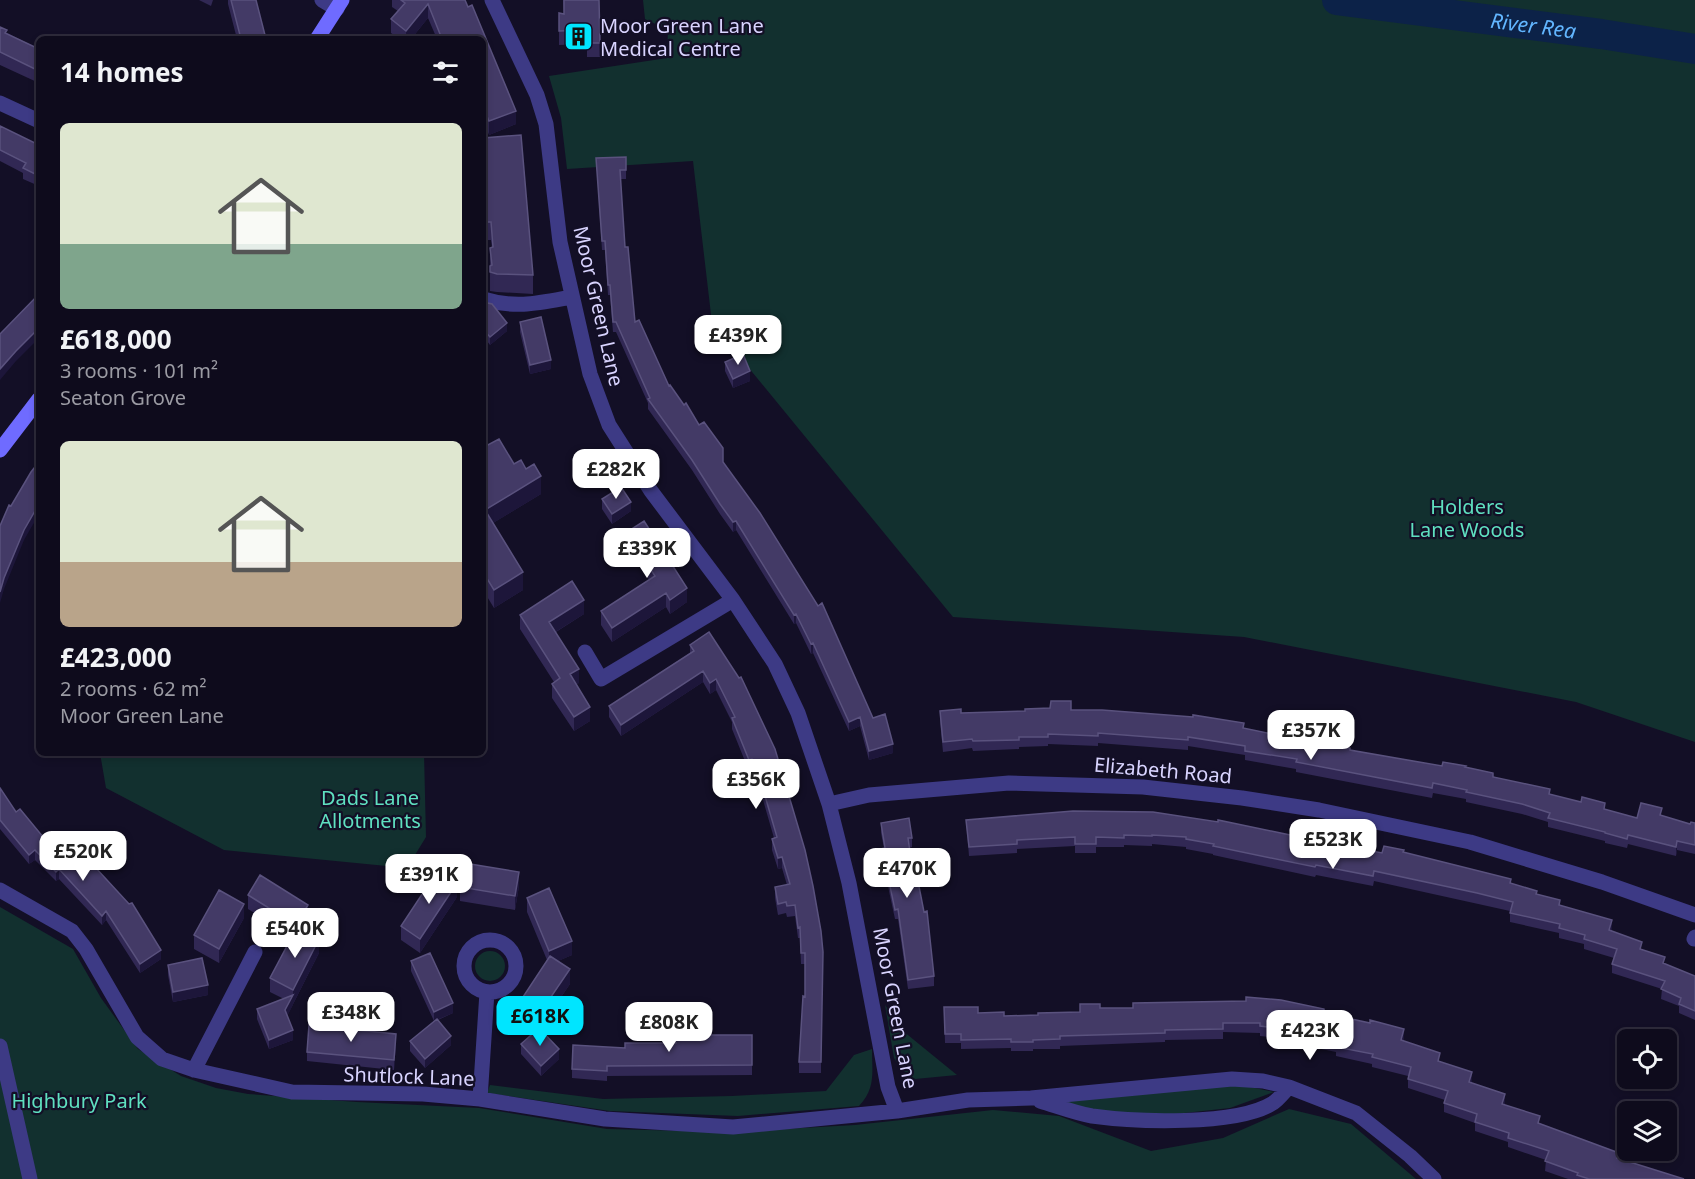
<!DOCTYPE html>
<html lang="en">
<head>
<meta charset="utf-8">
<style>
	:root { --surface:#0e0b1c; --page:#1c1929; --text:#f1f3f6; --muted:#9b9ba3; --line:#2e2b3b; --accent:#00e5ff }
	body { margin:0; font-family:"Noto Sans",sans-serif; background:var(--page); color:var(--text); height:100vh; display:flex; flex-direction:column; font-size:22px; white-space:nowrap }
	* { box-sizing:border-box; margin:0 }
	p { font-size:20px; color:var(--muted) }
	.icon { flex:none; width:33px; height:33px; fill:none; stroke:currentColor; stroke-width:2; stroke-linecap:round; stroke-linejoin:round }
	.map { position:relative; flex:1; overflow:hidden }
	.side { position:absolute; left:36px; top:36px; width:450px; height:720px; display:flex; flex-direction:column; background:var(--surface); border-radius:9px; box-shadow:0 3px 9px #0003,0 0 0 2px var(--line) }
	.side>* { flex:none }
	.tools { position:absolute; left:1617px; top:1029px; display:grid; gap:12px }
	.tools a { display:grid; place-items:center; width:60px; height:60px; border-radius:9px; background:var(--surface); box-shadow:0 3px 9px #0003,0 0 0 2px var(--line); font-size:30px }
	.price { position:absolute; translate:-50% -51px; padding:0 14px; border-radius:12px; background:#fff; color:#222; font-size:20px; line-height:39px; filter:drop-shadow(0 2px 3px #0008) }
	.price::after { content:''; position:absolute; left:50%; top:36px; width:18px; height:14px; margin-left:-9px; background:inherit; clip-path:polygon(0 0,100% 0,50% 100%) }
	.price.selected { background:var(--accent); color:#111 }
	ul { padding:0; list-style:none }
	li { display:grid; align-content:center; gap:12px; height:318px; padding:0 24px }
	li span { display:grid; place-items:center; height:186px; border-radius:9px; color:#555 }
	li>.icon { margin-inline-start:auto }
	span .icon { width:108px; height:108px; fill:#fffc; stroke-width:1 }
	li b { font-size:26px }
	h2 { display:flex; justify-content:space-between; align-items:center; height:72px; padding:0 24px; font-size:26px }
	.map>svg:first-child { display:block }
</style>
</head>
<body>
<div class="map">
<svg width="1695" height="1179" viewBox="0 0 1695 1179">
	<rect width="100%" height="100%" fill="#130f26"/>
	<path fill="#12302f" d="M643,0H1695V742L1576,702L1244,637L953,617L712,323L693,161L567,169L561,118L549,76L667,58L668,30L645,19Z
		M100,753H424L426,837L407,868L224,850L106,788Z
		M0,907L73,949L101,998L138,1049L181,1076L216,1088L248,1094L357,1102L479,1108L607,1129L730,1132L855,1125L993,1110L1059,1116L1151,1151L1223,1138L1289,1109L1351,1124L1416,1179H0Z
		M475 966a15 15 0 1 1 30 0a15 15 0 1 1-30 0Z
		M885,1005L903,1031L957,1075L915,1079L901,1069L894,1058Z
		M872,1049C872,1072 876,1088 859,1106L738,1116L610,1111L487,1093L490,1085L603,1099L732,1096L826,1091L854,1055Z
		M1230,1083L1274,1092L1230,1108L1148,1117L1090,1111L1047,1100Z"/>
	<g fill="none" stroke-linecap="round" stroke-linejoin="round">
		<path stroke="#0c2248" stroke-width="30" id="s1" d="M1337,0L1601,34L1695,49"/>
		<path stroke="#3d3a85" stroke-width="15" d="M322,0L337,9
			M492,0L537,95L546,124L560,242L590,374L609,425L651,491L733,600L775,664L798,713L829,804L849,883L888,1087L897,1111
			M0,103L39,121
			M483,299C516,309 539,303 572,297
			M585,652L601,679L733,600
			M829,804L869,795L1009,783L1143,787L1242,798L1319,810L1470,842L1602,882L1695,915
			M0,890L72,931L86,949L137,1037L162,1059L194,1070L292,1092L423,1094L480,1099L605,1119L733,1127L897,1111L968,1100L1031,1098L1232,1079L1263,1081L1289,1087L1356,1113L1410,1156L1434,1179
			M1694,939L1695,937
			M464 966a26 26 0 1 1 52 0a26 26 0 1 1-52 0Z
			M0,1046L30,1179
			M194,1070L255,952
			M480,1099L487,992
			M1040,1101C1057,1106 1075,1113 1092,1116C1136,1122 1236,1126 1273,1103C1279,1099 1284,1092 1289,1087"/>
		<path stroke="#6f6bff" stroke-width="15" d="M317,39L342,0
			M0,450L39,399"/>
	</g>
	<path fill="#312854" d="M199,0H213L211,6Z
		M228,0H256L266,39H237L228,4Z
		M392,0H465L468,7L472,5L516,111V124L489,135L483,120V39H437L428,18L411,39H399L391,33V19L398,11L392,7Z
		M563,0H599L600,57H587V44L559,45V13L564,14Z
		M0,27L7,33L39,49V83L0,65Z
		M0,126L39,145V186L23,179V173L0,161Z
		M483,138L533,275V294L497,292L490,291V248H492L491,240H487L483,174Z
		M626,157V179H620L625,247L635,322L669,386L723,462L893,753L869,760L860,726L849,731L813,653L811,654L796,623L794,624L736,530L733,532L720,514L692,470L648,409V403L616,332H613L610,295H608L605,250H602L596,158Z
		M483,302L507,331L490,345L483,336Z
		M520,322L551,369L530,374L520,332Z
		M725,362L750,381L733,388L725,371Z
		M483,441L486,446L514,464L541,494L493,523L523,590L494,608L483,590Z
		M602,499L631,511L612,524L602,509Z
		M627,532L687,602L670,614L666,607L612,642L601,625V611L649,580L627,546Z
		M584,614L556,632L579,683L576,684L590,721L574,731L552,698V684L554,682L520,629V615Z
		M709,632L821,931V1073H799V1062L805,997V964H801L800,938H798L795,916L787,917L786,913L778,915L775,898V887L787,885L782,868L778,869L772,850V839L774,838L763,800L752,770L749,771L732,729V722L716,690L710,694L703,682L621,736L609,717V706L690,653V645Z
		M1071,710L1244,728L1350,750L1442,766L1466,768L1550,794L1637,818L1662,816L1690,824L1695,823V854L1677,850L1676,856L1628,844L1627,848L1605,843V841L1548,827V822L1522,814L1466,802V799L1433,793L1432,798L1296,772V769L1245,760V755L1188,746V750L1098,743V746L1048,744V746L1019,747V749L973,751L972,748L943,752L940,721V711L961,713Z
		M0,788L16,812L48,843L161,959L140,973L106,920L102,925L59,879L56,881L35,860L29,864L0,829Z
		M966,820L1300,837L1382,853L1404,852L1511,884L1537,894L1612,929L1611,931L1665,964L1695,976V1020L1679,1013V1006L1661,999L1662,989L1612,973V964L1614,958L1584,949V944L1559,938V933L1510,922V911L1374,881L1373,886L1316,875L1315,877L1213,855V854L1186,849V847L1152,844V846L1124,845V847H1096V853H1075V846L1017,849V853L969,856Z
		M881,823L912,838V847L909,848L934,976V986L908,989L898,919H895L886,877H884L880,858V849L884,848L881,833Z
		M519,886L515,910L460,901V887Z
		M248,895L308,919L302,930L319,953L287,1016L293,1040L269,1049L257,1019V1009L284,999L270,992V978L292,936L248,909Z
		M457,897L420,953L401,940V926Z
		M527,898L572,955L558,961L570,984L540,1028L559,1059L541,1076L521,1054V1044L537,1029L519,1017V1003L547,960L527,912Z
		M244,918L219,963L194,949V935Z
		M411,961L453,1013L438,1020L451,1045L425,1068L410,1051V1041L434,1021L411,971Z
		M168,965L208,995L173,1002L168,975Z
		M944,1007L978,1013L1004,1016L1038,1015L1080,1012L1100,1008L1324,1013L1404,1038L1403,1041L1440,1062L1472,1082V1083L1505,1103V1105L1540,1124L1619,1159L1684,1179H1568L1545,1171L1546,1160L1508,1147V1142L1475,1131V1123L1444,1112V1103L1445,1100L1408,1088V1076L1372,1067V1064L1336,1056V1052L1297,1044V1040L1260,1036V1033L1223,1032V1039L1165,1040V1042L1060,1046V1049H1033V1051H1011V1048L961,1049V1043H945Z
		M752,1035V1075L607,1076V1081L572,1078V1069L625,1048Z
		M396,1043L394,1070L307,1061V1052Z"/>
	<path fill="#1d163a" d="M428,4V18L411,39H406V31Z
		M516,111V124L489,135V121Z
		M507,323V331L490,345V337Z
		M39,328V338L16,361L0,380V369L16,351Z
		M551,360V369L530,374V365Z
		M750,371V381L733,388V379Z
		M541,476V494L485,528V510Z
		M631,502V511L612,524V514Z
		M39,504V514L24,540L4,589L0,603V592L4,578L24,530Z
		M736,521V530L733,532V522Z
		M523,572V590L494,608V590Z
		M687,588V602L670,614V600Z
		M666,593V607L612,642V628Z
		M584,600V614L549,636V622Z
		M796,614V623L794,624V615Z
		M813,643V653L811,654V644Z
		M579,669V683L570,688V674Z
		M703,671V682L621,736V725Z
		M716,679V690L710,694V683Z
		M590,707V721L574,731V717Z
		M860,717V726L849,731V722Z
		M893,744V753L869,760V751Z
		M752,759V770L749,771V760Z
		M1677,841V850L1676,856V847Z
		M35,850V860L29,864V855Z
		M782,857V868L778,869V858Z
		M59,869V879L56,881V872Z
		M519,872V886L515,910V896Z
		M457,883V897L420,953V939Z
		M244,904V918L219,963V949Z
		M308,905V919L296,939V925Z
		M106,911V920L102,925V916Z
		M1612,920V929L1609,940V930Z
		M319,939V953L293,1004V990Z
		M572,941V955L549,965V951Z
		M161,950V959L140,973V964Z
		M570,969V984L538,1030V1016Z
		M208,985V995L173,1002V992Z
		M293,995V1005L285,1020V1010Z
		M453,1003V1013L434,1021V1012Z
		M1404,1029V1038L1401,1050V1040Z
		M293,1030V1040L269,1049V1040Z
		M396,1034V1043L394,1070V1060Z
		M451,1036V1045L425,1068V1059Z
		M559,1049V1059L541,1076V1066Z
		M1472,1072V1082L1469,1091V1082Z
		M1505,1094V1103L1502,1113V1104Z"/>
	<path fill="#433a66" stroke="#5a527e" stroke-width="1.5" d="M231,0H256L266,39H241Z
		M401,0H465L468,7L472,5L516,111L489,121L483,107V39H442L428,4L406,31L391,19L405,3Z
		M564,0H599L600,43H587V30L559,31V13L564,14Z
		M0,27L7,30L5,33L39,49V71L0,52Z
		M0,126L39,145V176L23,168L26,163L0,150Z
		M521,135L533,275L497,274L490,272V266L492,265L490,248L493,247L491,222H487L483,155V138Z
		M626,157V170H620L625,247H628L635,322L639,320L669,386L670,385L684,405L686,403L699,425L704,422L723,448V462L760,513L818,606L822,603L873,718L885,714L893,744L869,751L860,717L849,722L813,643L811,644L796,614L794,615L736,521L733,522L720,504L692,460L648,399L650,398L616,322H613L610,285H608L605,241H602L596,158Z
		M39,294V328L16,351L0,369V334Z
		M483,302L492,304L507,323L490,337L483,329Z
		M541,317L551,360L530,365L520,322Z
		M743,354L750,371L733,379L725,362Z
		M499,439L514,464L521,460L526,469L534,464L541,476L485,510L523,572L494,590L483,572V441L486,446Z
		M39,462V504L24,530L4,578L0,592V526L9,505L11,506L31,472Z
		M621,487L631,502L612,514L602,499Z
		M644,521L687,588L670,600L666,593L612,628L601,611L655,576L627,532Z
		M572,581L584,600L549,622L579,669L570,674L590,707L574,717L552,684L560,678L520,615Z
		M709,632L739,678L741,677L775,749L805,850L813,886L821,931L823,952L821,1062H799L803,996L805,997V953H801L800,927L798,928L795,905L787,906L786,902L778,904L775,887L790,884L782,857L778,858L772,839L777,837L763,789L752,759L749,760L732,718L735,717L716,679L710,683L703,671L621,725L609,706L694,651L690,645Z
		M1051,701H1071V710H1102L1193,717V715L1244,723L1243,728L1326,745L1327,743L1350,748V750L1442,766L1443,762L1466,766L1465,767L1493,773V777L1550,789L1549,794L1581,802L1582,797L1605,803L1604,809L1637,818L1641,803L1662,808L1660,815L1690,824L1691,822L1695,823V845L1677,841L1676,847L1628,835L1627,839L1605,833V832L1548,818L1550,813L1522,804L1466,792L1467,790L1433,783L1432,788L1296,762L1297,759L1245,751V746L1188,737V740L1098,733V736L1048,734V737H1019V740L973,741L972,739L943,742L940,711L961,709V713L1025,711V709L1050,708Z
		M0,788L16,812L20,809L48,843L52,839L75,863L84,855L129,904L132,903L161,950L140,964L106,911L102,916L59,869L56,872L35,850L29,855L0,820Z
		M1073,811L1153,812L1218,822V820L1300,837V835L1321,839L1320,841L1382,853L1384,846L1404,850L1403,852L1511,879L1510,883L1537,891L1536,894L1560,900L1559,905L1612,920L1609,930L1642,942L1640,949L1665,957L1663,963L1695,976V1011L1679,1004L1681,998L1661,989L1665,981L1612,964L1617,949L1584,939L1585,935L1559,928L1560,924L1510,913L1513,902L1477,893L1374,871L1373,876L1316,865L1315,867L1213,846L1214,844L1186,839V837L1152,835V836L1124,835V838L1096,837V844H1075V837L1017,840V844L969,847L966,820Z
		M909,818L912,838H908L912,866H915L924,912L927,911L934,976L908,980L898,909L895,910L886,867L884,868L880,849L885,848L881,823Z
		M464,863L519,872L515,896L460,887Z
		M438,870L457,883L420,939L401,926Z
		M260,875L308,905L296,925L248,895Z
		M549,888L572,941L549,951L527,898Z
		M219,890L244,904L219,949L194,935Z
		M297,927L319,939L293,990L270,978Z
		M430,953L453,1003L434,1012L411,961Z
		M550,956L570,969L538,1016L519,1003Z
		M202,958L208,985L173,992L168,965Z
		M293,995L285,1010L293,1030L269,1040L257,1009Z
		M1246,997L1281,1000L1324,1009V1013L1370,1023V1020L1404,1029L1401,1040L1440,1053L1438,1061L1472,1072L1469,1082L1505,1094L1502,1104L1540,1116L1538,1123L1619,1153L1617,1158L1684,1179H1589L1577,1175L1578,1173L1545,1161L1549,1151L1508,1138L1509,1133L1475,1122L1477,1114L1444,1103L1448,1091L1408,1079L1411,1067L1372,1057L1373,1054L1336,1047L1337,1043L1297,1035L1298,1031L1260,1026V1023H1223V1029L1165,1030V1033L1060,1036V1039L1033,1040V1042H1011V1039L961,1040V1034H945L944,1007H978V1013L1004,1012V1016L1038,1015V1013L1080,1012V1004H1100V1008H1133V1003L1246,1001Z
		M437,1019L451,1036L425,1059L410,1041Z
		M309,1025L396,1034L394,1060L307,1052Z
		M539,1028L559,1049L541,1066L521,1044Z
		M676,1035H752V1065L607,1066V1071L572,1069L573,1045L625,1048V1043H676Z"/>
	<defs>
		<symbol id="building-square" viewBox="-11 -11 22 22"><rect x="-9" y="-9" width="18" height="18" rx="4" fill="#00e5ff" stroke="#130f26"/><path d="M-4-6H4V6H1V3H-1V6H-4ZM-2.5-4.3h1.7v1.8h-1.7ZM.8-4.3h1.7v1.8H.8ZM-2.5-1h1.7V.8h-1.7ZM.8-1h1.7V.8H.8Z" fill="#111"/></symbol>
	</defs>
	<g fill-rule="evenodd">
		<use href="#building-square" x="562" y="20" width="33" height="33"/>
	</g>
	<g text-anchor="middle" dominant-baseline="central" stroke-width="4.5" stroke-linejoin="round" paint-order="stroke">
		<g font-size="20" fill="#d9d4ff" stroke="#130f26" text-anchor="start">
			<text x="600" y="25">Moor Green Lane<tspan x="600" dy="23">Medical Centre</tspan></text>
		</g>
		<g font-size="20" fill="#d9d4ff" stroke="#130f26">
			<text transform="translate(599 306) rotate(77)">Moor Green Lane</text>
			<text transform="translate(1163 770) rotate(5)">Elizabeth Road</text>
			<text transform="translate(896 1008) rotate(79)">Moor Green Lane</text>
			<text transform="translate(409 1076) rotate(2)">Shutlock Lane</text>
		</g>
		<g font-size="20" fill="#5fe0c0" stroke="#130f26">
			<text x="1467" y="506">Holders<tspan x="1467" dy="23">Lane Woods</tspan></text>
			<text x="370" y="797">Dads Lane<tspan x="370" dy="23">Allotments</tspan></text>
			<text x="79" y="1100">Highbury Park</text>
		</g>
		<g font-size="21" font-style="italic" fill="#62b6ff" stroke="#130f26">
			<text stroke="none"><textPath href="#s1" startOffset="198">River Rea</textPath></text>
		</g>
	</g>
</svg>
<div class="tools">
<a><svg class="icon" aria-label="locate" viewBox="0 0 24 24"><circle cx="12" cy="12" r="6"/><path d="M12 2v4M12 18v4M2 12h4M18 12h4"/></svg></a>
<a><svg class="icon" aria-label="layers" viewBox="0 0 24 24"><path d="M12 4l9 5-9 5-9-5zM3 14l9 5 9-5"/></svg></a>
</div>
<b class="price" style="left:738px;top:366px">£439K</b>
<b class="price" style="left:616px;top:500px">£282K</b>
<b class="price" style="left:647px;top:579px">£339K</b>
<b class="price" style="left:1311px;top:761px">£357K</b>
<b class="price" style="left:756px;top:810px">£356K</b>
<b class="price" style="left:1333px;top:870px">£523K</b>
<b class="price" style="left:83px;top:882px">£520K</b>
<b class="price" style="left:907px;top:899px">£470K</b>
<b class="price" style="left:429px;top:905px">£391K</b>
<b class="price" style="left:295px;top:959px">£540K</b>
<b class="price" style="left:351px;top:1043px">£348K</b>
<b class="price selected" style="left:540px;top:1047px">£618K</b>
<b class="price" style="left:669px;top:1053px">£808K</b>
<b class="price" style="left:1310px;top:1061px">£423K</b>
<section class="side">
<h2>14 homes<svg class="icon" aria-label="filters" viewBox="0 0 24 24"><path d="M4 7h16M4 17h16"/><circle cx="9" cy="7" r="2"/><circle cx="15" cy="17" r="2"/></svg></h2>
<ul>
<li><span style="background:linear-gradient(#dfe7d0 65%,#7fa58c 0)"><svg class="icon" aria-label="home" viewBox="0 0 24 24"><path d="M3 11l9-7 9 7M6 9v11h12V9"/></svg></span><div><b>£618,000</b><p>3 rooms · 101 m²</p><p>Seaton Grove</p></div></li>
<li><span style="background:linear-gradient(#dfe7d0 65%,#b9a48a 0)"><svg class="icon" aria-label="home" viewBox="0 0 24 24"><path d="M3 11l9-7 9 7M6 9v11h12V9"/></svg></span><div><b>£423,000</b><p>2 rooms · 62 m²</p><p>Moor Green Lane</p></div></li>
</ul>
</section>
</div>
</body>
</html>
